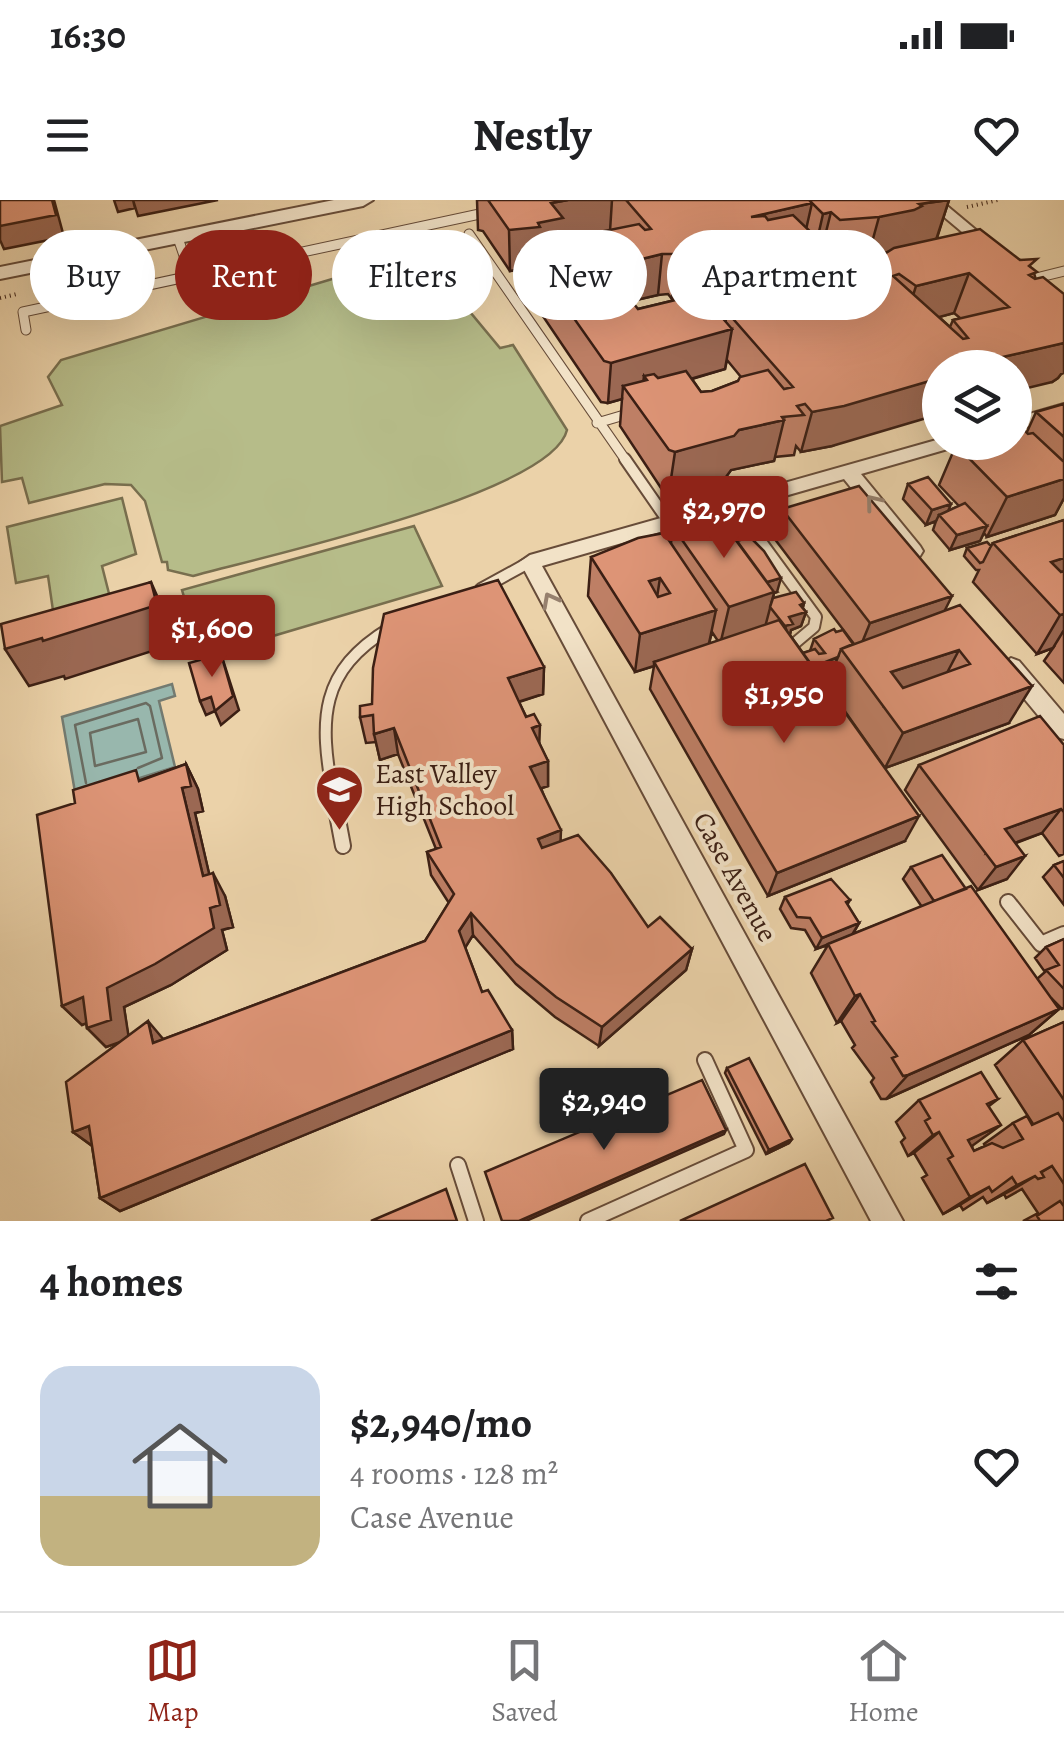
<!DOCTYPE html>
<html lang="en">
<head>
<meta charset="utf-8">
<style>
	:root { --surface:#fff; --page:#f2f2f2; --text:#202124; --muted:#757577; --line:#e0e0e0; --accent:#8f2418 }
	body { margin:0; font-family:Alegreya,serif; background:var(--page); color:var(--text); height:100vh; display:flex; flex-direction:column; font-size:38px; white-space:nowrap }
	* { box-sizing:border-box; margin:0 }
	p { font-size:32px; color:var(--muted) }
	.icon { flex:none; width:55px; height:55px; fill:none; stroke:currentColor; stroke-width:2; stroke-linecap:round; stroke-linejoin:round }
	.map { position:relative; height:1021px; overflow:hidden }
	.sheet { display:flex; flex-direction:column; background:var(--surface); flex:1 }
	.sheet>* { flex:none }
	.banner { position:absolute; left:30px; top:30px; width:1005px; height:90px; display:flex; gap:20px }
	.controls { position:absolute; left:922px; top:150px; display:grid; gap:20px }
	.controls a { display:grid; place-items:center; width:110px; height:110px; border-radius:50%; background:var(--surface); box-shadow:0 10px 40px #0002; font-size:50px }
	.price { position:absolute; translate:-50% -85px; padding:0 22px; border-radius:10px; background:var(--accent); color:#fff; font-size:32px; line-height:65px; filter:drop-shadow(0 2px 5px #0008) }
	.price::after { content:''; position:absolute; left:50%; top:60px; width:30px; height:22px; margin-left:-15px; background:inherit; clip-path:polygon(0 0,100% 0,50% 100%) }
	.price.active { background:#222; color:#fff }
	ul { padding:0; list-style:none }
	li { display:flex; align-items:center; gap:30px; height:250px; padding:0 40px }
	li span { display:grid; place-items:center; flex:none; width:280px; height:200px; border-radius:30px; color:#555 }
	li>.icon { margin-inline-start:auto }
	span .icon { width:120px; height:120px; fill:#fffc; stroke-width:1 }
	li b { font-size:42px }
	h2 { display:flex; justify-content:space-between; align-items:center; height:120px; padding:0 40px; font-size:42px }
	.tag { padding:0 35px; border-radius:45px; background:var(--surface); box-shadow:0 10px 40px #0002; font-size:35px; line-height:90px }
	.tag.active { background:var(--accent); color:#fff }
	.status { display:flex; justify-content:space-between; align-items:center; height:70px; padding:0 50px; background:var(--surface); direction:ltr }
	.status svg { height:28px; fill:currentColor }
	header { display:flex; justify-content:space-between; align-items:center; height:130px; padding:0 40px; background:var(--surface); font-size:45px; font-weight:700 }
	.tabs { display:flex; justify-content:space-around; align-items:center; height:140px; border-top:2px solid var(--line); background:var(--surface); font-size:28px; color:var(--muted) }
	.tabs a { display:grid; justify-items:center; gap:5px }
	.tabs .active { color:var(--accent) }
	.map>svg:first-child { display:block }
</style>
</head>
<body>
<div class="status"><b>16:30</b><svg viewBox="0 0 49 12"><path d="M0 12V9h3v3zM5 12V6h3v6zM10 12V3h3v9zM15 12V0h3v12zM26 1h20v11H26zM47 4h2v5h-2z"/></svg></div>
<header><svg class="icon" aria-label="menu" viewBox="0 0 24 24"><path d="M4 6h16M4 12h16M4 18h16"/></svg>Nestly<svg class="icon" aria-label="heart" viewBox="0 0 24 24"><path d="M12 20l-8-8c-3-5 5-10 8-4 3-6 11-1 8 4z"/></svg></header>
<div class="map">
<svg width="1064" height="1021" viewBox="0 0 1064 1021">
	<rect width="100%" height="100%" fill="#ebd2a9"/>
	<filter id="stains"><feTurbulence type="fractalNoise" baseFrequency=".002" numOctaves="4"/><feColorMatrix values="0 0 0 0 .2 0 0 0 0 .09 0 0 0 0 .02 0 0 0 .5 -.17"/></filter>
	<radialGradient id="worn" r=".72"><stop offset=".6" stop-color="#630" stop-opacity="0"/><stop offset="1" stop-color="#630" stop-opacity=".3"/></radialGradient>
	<path fill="#b6bc89" stroke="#786e4e" stroke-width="2.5" d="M399,59L431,65L500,148L513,145L567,230C552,294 261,357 193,376L168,370L167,362H162L145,301L131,285L105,284L29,303L22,278L2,282L0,226L62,205L48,177L61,160Z
		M122,298L136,354L102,366L118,429L58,445L48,376L16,383L7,327Z
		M414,326L442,386L202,457L182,390Z"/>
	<path fill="#98b7ad" stroke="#737a70" stroke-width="2.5" d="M172,484L175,496L159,501L175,567L76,598L62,517Z"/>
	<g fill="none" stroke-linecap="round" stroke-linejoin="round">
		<path stroke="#6a6b60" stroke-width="2.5" d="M138,519L146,552L95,566L90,533Z
			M86,583L75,525L146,503L150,506L162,558L138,568"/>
		<defs>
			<path id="service-far2" d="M469,34L627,262
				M178,38L191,76
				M840,77L890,65
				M1028,80L1064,71
				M26,130L23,112L489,12
				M597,223L631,213"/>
			<path id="service-far1" d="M625,259L670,324
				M735,306L816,417L814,427L795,443
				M481,389L530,362
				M333,595C319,519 319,471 390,428"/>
			<path id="service" d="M333,593L343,646
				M1008,702L1041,744L1064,734
				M458,965L476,1021
				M588,1021L746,950L705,860"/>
			<path id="minor" d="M924,0H940L1000,50L987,53Z
				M1064,204V216L1015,230V218Z
				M940,239V242H961L958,246L861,274L920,346L923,351L920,356H906L844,279L542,366L903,1021H871L520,362L530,355Z
				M1011,458L1019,461L1064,514V539L1056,537L1003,473L1000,467Z"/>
			<path id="tertiary" d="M334,0H373L363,6L0,79V67Z"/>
		</defs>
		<use href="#service-far2" stroke="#674c39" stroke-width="11"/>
		<use href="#service-far1" stroke="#674c39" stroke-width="14"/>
		<use href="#service" stroke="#674c39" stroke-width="18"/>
		<use href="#minor" stroke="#674c39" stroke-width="4"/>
		<use href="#tertiary" stroke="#674c39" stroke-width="4"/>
		<path stroke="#3b1f14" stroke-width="4" stroke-dasharray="1 4" stroke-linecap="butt" d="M967,7L998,0
			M0,98L17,94"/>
		<use href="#service-far2" stroke="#f2e2c7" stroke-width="9"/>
		<use href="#service-far1" stroke="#f2e2c7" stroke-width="10"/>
		<use href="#service" stroke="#f2e2c7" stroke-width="14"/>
		<use href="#minor" fill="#f2e2c7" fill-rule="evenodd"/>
		<use href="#tertiary" fill="#f2e2c7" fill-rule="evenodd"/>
	</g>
	<path fill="#be7f65" stroke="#3b1f14" stroke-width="2.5" fill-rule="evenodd" d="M477,0H949L937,38L1020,60L1033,69L1061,174L1058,178L1052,182L1015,168L832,246L801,252L796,246L794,255L775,257L774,261L731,270L726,277L669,292L663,291L620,226L622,199L608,203L601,202L528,94L522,92L521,69L510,71L483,31L478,30ZM885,54L878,58L873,74L851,80L853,72L845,64L847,59L868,57ZM742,78L745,83L638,109L629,106L627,102L658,95L668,94L672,99L682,96L683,90ZM954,113L960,118L953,120L950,127L939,117ZM727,160L741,177L738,181L712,191L701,192L692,179L725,169Z
		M1064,204V298L1055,315L987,337L984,333L980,341L950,350L933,330L936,321L926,325L903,299L908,284L948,311L959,306L939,285L956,245L1027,232L1036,212Z
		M782,309L944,411L1009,523L885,568L827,486L832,471L820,477L905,641L768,696L650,489L654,466L635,472L588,396L591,357L671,343L673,327L777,392L774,393L773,398L804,403L803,408L806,412L801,426L791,430L790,435L803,453L810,451L814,439L836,432L854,444L774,338ZM712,432L718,441L709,444Z
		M1064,320V483L1044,461L1053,448L1037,454L973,382L979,370H976L964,356L967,348L991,346L993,343Z
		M544,467L543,494L519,502L548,561V586L541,588L561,641L648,727L692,749L686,770L599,846L555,817L516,784L473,735L465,747L482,792L512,830L513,849L120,1011L100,998L92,946L73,932L121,841L106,847L87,828L86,823L82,825L62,806L75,603L186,564L198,589L203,611L195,613L209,674L225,696L233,727L222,730L227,750L171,785L124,807L128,836L164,839L425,741L449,703L431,675L427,652L436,649L398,554L380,560L376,542L366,543L360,517L372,504Z
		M1064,545V654L1059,656L1042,633L1016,643L1007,679L978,690L905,590L919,565Z
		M1064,661V705L1043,677L1054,665Z
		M911,667L966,689L1037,779L1045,772L1035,758L1046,747L1064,739V808L1062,809L1051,798L1059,809L1029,835L886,899H881L871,882L874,878L852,848L855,845L841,821L837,823L811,773L828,745L816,749L805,730L791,728L780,709L785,697L850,700L847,705L859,723L853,734L922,707L903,679Z
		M1064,822V1021H1023L1038,1013L1022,989L1006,998L1004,994L987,1003L983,997L963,1010L960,1005L943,1014L922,978L927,975L914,953L908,956L901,942L905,938L896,922L919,900L998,899L989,906L972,947L974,951L985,946L984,944L1013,923L1033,924L995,865L1023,840Z
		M727,868L792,939L789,943L766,954L725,873Z"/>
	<path fill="#9b6853" stroke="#3b1f14" stroke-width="2.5" d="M52,0H54L64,37L4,49L0,40V26Z
		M114,0H133L135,8L118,12Z
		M133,0H218L138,16Z
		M568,0H612L610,31L528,53L521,52V69L510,71L509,30L538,23L551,3Z
		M949,0L936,40L868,57L879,17L919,4Z
		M812,3L803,43L749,38L742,78L683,90L682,96L672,99L676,58L683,51L751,17Z
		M831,12L821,52L814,54L823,14Z
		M662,54L658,95L602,108L605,68Z
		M848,56L843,74L853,72L842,112L828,78L838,58Z
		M776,65L768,105L761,107L769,66Z
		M969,73L954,113L903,127L916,86Z
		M727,112L724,131L732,129L725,169L645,192L647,180L644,176L642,193L623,186L622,199L608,203L611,163L719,114Z
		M1064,143V173L1061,174L1058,178L1052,182L1015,191V168H973L985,161Z
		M940,178V214L832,246L801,252L812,212Z
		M784,220L774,261L731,270L726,277L669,292L675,252L739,230Z
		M1064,279V298L1055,315L987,337L1007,297Z
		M951,304L945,319L939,315L936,321L926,325L932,310Z
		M987,326L980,341L950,350L957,335Z
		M1064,358V388L1051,362Z
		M660,378L654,417L649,381Z
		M781,378L777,392L774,393L764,431L720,445L729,407L764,383Z
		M151,382L168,421L174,444L65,479L64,476L29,486L5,449Z
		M952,396L938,424L859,450L870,423Z
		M804,403L801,413L806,412L801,426L791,430L789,438L785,426L789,417L800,405Z
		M716,410L708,448L654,462V466L635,472L640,434Z
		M1064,414V430L1053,448L1037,454L1060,415Z
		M959,450L939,488L884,506L891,472Z
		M221,454L239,510L221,525L215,511L206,515L200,501Z
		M838,457L832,471L805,483L810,468Z
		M544,467L543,494L508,505V478Z
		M1032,486L1009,523L885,568L903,533Z
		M540,525L539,551L532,528Z
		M394,528L398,554L380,560L374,534Z
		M548,561V586L530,592V567Z
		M186,564L198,589L203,611L195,613L215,699L203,676L182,588Z
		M1061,609L1042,633L987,653L1005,629Z
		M919,616L905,641L768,696L777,673Z
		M561,630L560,654L538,663V639Z
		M1025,656L1007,679L978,690L996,667Z
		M213,673L225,696L233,727L222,730L227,750L171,785L124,807L129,839L106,847L87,828L107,788Z
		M471,713L473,735L462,753L459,731Z
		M859,723L852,735L816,749L822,738Z
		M692,749L686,770L599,846L602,827Z
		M860,794L841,821L837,823L855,796Z
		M83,797L102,817L82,825L62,806Z
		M1059,809L1029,835L886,899L908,875Z
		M148,821L164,840L153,843Z
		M512,830L513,849L120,1011L100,998Z
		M1001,925L972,946L953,955L968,940Z
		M89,926L94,947L73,932Z
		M726,930L724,934L526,1021H519Z
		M939,932L914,953L908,956L933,935Z
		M792,939L789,943L766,954L769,950Z
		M1052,966L1012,990L987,1003L1017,985Z
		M989,987L960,1005L943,1014L970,997Z"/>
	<path fill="#dd9476" stroke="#3b1f14" stroke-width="2.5" fill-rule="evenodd" d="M0,0H52L56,15L0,26Z
		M488,0H568L551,3L563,18L538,23L540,27L509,30Z
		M626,0H809L812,3L751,17L765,16L768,20L793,15L816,37L807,39L817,50L827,47L833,54L847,52L848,56L838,58L853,72L828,78L834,84L888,71L878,58L894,48L980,29L1020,60L1037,59L1029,66L1037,72L1029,75L1035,79L1043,77L1064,94V143L985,161L973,168H940V178L844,206L812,212L805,204L797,206L804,215L782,217L784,220L739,230L734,236L675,252L669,250L623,186L647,180L644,176L654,174L658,178L686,171L701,192L712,191L738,181L740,177L768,170L784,189L793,187L727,112L719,114L732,129L611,163L604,161L528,53L521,52L525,47L639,24L645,30L651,29ZM749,38L769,66L776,65L788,73L638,109L634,104L629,106L605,68L662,54H673L676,58L688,56L683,51ZM969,73L1009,107L953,120L968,138L963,139L893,76L899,74L916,86Z
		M809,0H949L919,4L922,6L914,10L879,17L840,20L831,12L823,14Z
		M1064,204V237L1036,212Z
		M1020,226L1028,234L1033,233L1064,262V279L1007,297L956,245L964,242H1015V227Z
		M928,277L951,304L932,310L908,284Z
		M859,286L952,396L870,423L782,309Z
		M965,303L987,326L957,335L939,315Z
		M718,316L774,392L729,407L673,327Z
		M1064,320V358L1051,362L1061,372L1064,371V414L1060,415L993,343Z
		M664,333L716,410L640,434L591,357L638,338ZM660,378L670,393L658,397L649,381Z
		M750,337L764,351L781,378L767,382L737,341Z
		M987,342L991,346L983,362L980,363L967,348Z
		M498,380L544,467L508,478L526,517L534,514L540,525L532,528L548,561L530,567L561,630L538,639L542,648L578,635L611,673L648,727L660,717L692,749L602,827L556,797L516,764L471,713L459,731L482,792L488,790L512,830L100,998L89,926L73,932L66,882L148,821L153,843L425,741L454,694L427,652L441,647L394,528L374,534L373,515L360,517V506L372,504L373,468L384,414Z
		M151,382L157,405L43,441L42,438L5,449L1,424Z
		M796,392L804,403L800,405L806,412L789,417L793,424L785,426L770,407L773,398Z
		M960,405L1032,486L903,533L841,449ZM959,450L970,464L903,488L891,472Z
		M779,420L919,616L777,673L654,462Z
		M834,429L836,432L843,430L853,444L841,449L838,457L813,467L803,453L815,449L819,454L825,453L814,439Z
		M221,454L233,496L215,511L211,497L200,501L189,463Z
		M1040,516L1064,545V612L1061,609L1005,629L1025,656L996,667L919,565Z
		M186,564L191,586L182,588L203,676L213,673L220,705L210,708L214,728L155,764L107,788L111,820L87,828L83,797L62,806L37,615L75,603L73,590L136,570L139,581Z
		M942,655L966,689L934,701L911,667Z
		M1064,661V678L1054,665Z
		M831,679L850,700L846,702L859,723L822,738L810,718L797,717L785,697Z
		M971,686L1059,809L908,875L903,876L892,858L897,856L872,822L875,821L860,794L855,796L828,744Z
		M1064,739V789L1046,770L1059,765L1046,747Z
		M1064,822V900L1023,840Z
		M749,858L792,939L769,950L727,868Z
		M981,872L998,899L987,904L1001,925L968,940L974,951L992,943L1003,948L1023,939L1013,923L1027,916L1032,925L1058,913L1064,922V984L1052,966L1041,972L1044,977L1038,979L1035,976L1017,985L1012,977L992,992L989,987L970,997L948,959L953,956L939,932L933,935L925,921L930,918L919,900Z
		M702,880L726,930L519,1021H502L485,972Z
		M805,964L833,1018L826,1021H680Z
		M446,989L457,1021H371Z
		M1060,1001L1063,1005L1064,1004V1021H1040L1037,1016Z"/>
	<defs><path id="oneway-chevron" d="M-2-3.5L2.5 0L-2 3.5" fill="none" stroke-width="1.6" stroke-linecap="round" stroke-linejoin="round" transform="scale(2.5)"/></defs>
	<g stroke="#96806e">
		<use href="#oneway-chevron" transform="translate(873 302) rotate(-129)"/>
		<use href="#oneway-chevron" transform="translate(550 400) rotate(-118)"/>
	</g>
	<defs>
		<symbol id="school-pin" viewBox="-11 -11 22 30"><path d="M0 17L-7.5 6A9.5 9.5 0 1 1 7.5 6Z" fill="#8f2418" stroke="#f2e2c7"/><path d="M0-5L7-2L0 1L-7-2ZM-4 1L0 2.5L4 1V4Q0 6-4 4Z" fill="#fff"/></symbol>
	</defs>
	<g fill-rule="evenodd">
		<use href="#school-pin" x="312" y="562" width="55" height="75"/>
	</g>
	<g text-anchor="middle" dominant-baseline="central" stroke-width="8" stroke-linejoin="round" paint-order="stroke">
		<g font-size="28" fill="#3b1f14" stroke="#f2e2c7" text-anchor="start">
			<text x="375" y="574">East Valley<tspan x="375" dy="32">High School</tspan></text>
		</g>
		<g font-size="28" fill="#3b1f14" stroke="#f2e2c7">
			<text transform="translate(735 677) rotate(61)">Case Avenue</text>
		</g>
	</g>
	<rect width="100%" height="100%" filter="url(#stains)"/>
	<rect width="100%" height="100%" fill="url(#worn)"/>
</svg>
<div class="controls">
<a><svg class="icon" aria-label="layers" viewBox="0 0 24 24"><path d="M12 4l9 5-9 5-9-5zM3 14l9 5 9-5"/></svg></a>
</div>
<b class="price" style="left:724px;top:361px">$2,970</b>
<b class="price" style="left:212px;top:480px">$1,600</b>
<b class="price" style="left:784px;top:546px">$1,950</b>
<b class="price active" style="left:604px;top:953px">$2,940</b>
<div class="banner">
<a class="tag">Buy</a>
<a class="tag active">Rent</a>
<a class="tag">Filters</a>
<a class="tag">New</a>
<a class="tag">Apartment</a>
</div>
</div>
<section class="sheet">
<h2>4 homes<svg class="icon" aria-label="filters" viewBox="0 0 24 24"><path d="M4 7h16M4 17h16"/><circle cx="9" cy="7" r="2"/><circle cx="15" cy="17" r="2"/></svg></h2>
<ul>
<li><span style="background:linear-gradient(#c9d6e8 65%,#c2b280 0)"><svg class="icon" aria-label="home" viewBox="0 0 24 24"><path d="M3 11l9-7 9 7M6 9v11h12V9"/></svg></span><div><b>$2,940/mo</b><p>4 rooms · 128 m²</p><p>Case Avenue</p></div><svg class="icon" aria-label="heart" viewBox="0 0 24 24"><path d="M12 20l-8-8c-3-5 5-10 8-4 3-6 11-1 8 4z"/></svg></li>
</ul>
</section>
<nav class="tabs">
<a class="active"><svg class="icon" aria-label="map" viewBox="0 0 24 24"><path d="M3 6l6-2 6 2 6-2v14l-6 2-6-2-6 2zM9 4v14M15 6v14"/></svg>Map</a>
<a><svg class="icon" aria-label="saved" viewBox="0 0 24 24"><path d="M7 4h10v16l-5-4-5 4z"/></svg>Saved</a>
<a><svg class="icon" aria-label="home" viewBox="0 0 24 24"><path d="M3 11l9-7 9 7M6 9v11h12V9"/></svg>Home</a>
</nav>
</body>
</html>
